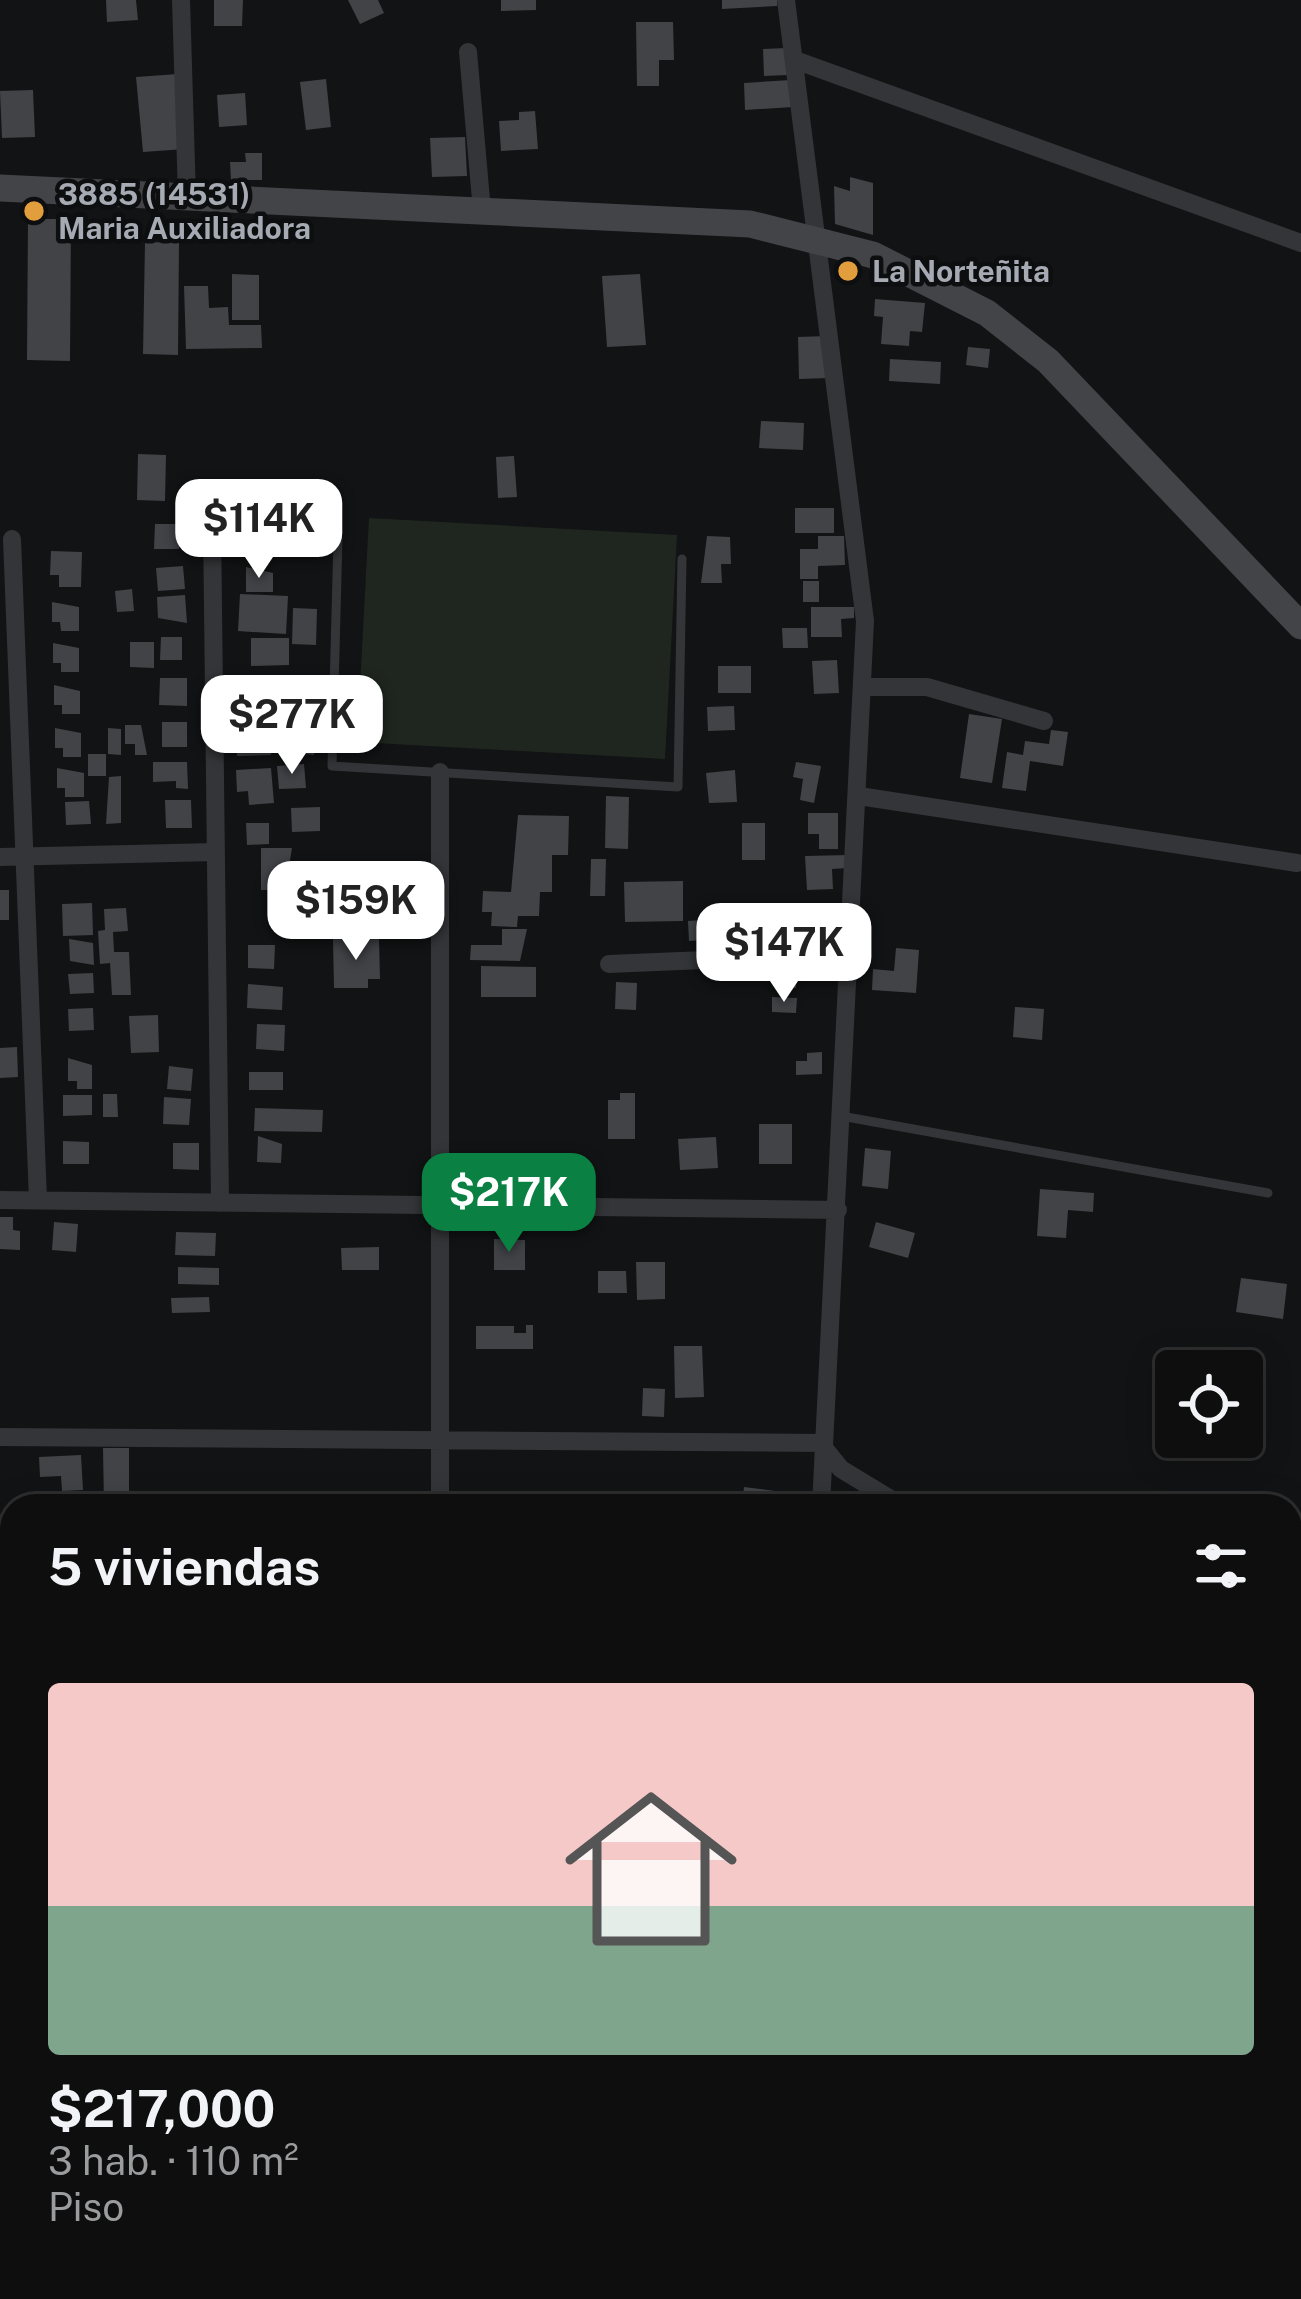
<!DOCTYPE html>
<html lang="es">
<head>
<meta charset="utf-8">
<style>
	:root { --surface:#0e0e0f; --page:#171718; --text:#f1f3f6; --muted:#9b9c9e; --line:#2e2e2f; --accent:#0b8043 }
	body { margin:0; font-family:"Public Sans",sans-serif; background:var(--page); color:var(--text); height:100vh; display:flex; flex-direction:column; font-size:45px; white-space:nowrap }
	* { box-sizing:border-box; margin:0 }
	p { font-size:39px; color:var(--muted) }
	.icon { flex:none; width:66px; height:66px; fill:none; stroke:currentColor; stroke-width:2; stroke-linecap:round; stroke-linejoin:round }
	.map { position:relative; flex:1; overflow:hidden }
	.panel { position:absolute; left:0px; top:1494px; width:1302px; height:807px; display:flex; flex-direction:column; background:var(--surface); border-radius:36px 36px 0 0; box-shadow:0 6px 30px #0003,0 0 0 3px var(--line) }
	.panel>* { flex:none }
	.buttons { position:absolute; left:1155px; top:1350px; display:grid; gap:24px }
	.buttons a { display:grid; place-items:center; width:108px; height:108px; border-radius:12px; background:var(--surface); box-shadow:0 6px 30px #0003,0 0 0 3px var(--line); font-size:60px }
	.price { position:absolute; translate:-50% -102px; padding:0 27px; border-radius:24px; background:#fff; color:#222; font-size:39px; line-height:78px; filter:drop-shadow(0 3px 6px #0008) }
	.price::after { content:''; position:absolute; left:50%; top:72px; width:36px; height:27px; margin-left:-18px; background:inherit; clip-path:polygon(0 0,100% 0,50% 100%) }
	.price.on { background:var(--accent); color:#fff }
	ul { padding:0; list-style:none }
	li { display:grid; align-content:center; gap:24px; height:636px; padding:0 48px }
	li span { display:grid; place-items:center; height:372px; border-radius:12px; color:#555 }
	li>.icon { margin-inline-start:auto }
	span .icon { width:216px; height:216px; fill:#fffc; stroke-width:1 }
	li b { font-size:51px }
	h2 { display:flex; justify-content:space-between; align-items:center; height:144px; padding:0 48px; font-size:51px }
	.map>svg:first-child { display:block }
</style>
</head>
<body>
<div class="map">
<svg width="1301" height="2299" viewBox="0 0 1301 2299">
	<rect width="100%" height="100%" fill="#121314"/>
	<path fill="#1f261f" d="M369,518L677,535L665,759L357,742Z"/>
	<path fill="#414347" d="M106,0H136L138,20L107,22Z
		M214,0H243L242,26H214Z
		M348,0H378L384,13L360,24Z
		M501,0H536V10L501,11Z
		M722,0H777V6L722,9Z
		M636,22H673L674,60H659V86H637Z
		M787,48L788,75L764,76L763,49Z
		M178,74L185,149L143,152L136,77Z
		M326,79L331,127L306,130L300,82Z
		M791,80L793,107L745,110L744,83Z
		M33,90L35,137L2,138L0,91Z
		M245,93L247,125L219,127L217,95Z
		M535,111L538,149L501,151L499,121L519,120V112Z
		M465,137L467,176L432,177L430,138Z
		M245,153H262V180H231L230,162H246Z
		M850,177L873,183V235L835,224L834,186L850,191Z
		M28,219H71L70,361L27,360Z
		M145,242L179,243L178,355L143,354Z
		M232,274L259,275V320H232Z
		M640,274L646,345L607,347L602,276Z
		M184,286H208L209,308L228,307L229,325H261L262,348L186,349Z
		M875,299L925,303L922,332L910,331L909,346L881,344L883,317L874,316Z
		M827,336L829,378L799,379L798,337Z
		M968,347L990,349L988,368L966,365Z
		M890,359L941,362L940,384L889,381Z
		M761,421L804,423L803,450L759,448Z
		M138,454L166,455L165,501L137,500Z
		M514,456L517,497L498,498L496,457Z
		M795,508H834V533H795Z
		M155,524H180L179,549H154Z
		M247,525L275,532V552H256V543H247Z
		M282,528L303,529L302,544L281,543Z
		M707,536L730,537L731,564H721L722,583H701Z
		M818,536H844L845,565L818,566V579H800V549H818Z
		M51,551L82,552L81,587H59V575H50Z
		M183,566L185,589L158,591L156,568Z
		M246,567L273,573V592H246Z
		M803,581H819V602H803Z
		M132,589L134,611L117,612L115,591Z
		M240,594L288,596L286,634L238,631Z
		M185,595L187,623L158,618L157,597Z
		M52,602L79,607V631H61L60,622H52Z
		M811,607H854V618L841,619L842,637H811Z
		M293,608L317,609L316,645L292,644Z
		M782,628H807L808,648H783Z
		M161,637H182V660H160Z
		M251,638H289V665L251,666Z
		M130,642H154V668L130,667Z
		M53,643L79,648V672H61V663H53Z
		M837,660L839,693L814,694L812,661Z
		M718,666H751V693H718Z
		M160,678H187V706L159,705Z
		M54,685L80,691V714H62V705H54Z
		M294,685L319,687L315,728L285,724Z
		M734,706L735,730L708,731L707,707Z
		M969,714L1002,719L992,783L960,778Z
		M162,722H187V747H162Z
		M270,724L271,755L237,756L236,725Z
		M125,725H141L147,755H135V744H125Z
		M55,728L81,733V757H63V748H55Z
		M108,728L121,729V755L108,754Z
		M303,728L314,729V755L303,754Z
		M1051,730L1068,732L1063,766L1030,761L1026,791L1002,788L1007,752L1023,755L1025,741L1049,744Z
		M88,754H106V776H88Z
		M153,762H187L188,789L176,788V781L153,782Z
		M796,762L821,766L814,803L800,800L803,779L793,777Z
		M304,764L306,788L279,789L277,766Z
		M57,768L84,773V797H65V788H57Z
		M271,768L274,803L249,805L248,791L237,792L236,770Z
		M735,770L737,802L709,803L706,773Z
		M121,776V823L106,824L109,777Z
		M606,796L629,797L628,849L605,848Z
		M165,800H191L192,828H166Z
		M89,801L91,824L66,825L65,802Z
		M320,807V831L292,832L291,808Z
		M808,813H838V849H819V834H808Z
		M518,815L569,816L568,855H552V892H540L539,916H518L517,927L491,926L492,912H482L483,891L511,892Z
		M246,823H269V844L247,845Z
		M742,823H765V860H742Z
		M261,848H292L285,890H261Z
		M849,855V868L832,869L833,889L807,890L805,856Z
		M591,859H606L605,896H590Z
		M683,881V921L625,922L624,882Z
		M0,890H9V920H0Z
		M92,903L93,935L63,936L62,904Z
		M126,908L128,931L113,932L114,952H129L131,995H112L110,963L100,964L98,931L105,930L104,909Z
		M755,916L757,937L742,938V929L723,930V939L689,941L688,921Z
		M761,917L807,919L806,952L760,950Z
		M816,920L829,921L827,946L814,945Z
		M502,929H527L520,961L470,960L471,945H502Z
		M69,939L93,943L94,965L70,961Z
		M333,939H379L380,979H368V988H334Z
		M248,945H275L274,969L248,968Z
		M896,948L919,950L916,993L872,990L873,969L894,971Z
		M780,960L796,961V988L780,987Z
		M481,966L536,967V997H481Z
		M93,973L94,993L70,994L68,974Z
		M616,982L637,983L636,1010L615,1009Z
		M248,984L283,987L282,1010L247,1008Z
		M772,997L797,998L796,1013L772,1012Z
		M1015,1007L1044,1009L1042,1040L1013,1037Z
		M93,1008L94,1030L69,1031L68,1009Z
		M158,1015L159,1052L131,1053L129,1016Z
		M257,1024L285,1025L284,1051L256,1049Z
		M17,1047L18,1077L0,1078V1048Z
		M822,1052V1074L796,1075V1061H807V1053Z
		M68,1058L92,1065V1089H77V1081H68Z
		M169,1066L193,1069L191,1091L167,1089Z
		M249,1072H283V1090H249Z
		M620,1093H635V1139H608V1100H620Z
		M103,1094H117L118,1117H103Z
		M63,1095H92V1115L63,1116Z
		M164,1097L191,1099L189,1125L163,1124Z
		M255,1108L323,1110L322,1132L254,1131Z
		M759,1124H792V1164H759Z
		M258,1136L282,1144L281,1163L257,1162Z
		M716,1137L718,1168L680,1170L678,1139Z
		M63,1141L89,1142V1164H63Z
		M173,1143H199V1170L173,1169Z
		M865,1148L891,1151L888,1189L862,1186Z
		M1040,1189L1094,1193L1093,1212L1068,1210L1066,1238L1037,1236Z
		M0,1217H13V1230L20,1231V1250L0,1249Z
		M54,1222L78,1224L76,1252L52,1250Z
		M876,1222L915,1233L908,1258L869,1247Z
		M176,1232L216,1233L215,1256L175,1255Z
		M494,1239L525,1240V1270H494Z
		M379,1247V1270H342L341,1248Z
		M636,1262H665V1299L637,1300Z
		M178,1267L219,1268V1285L178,1284Z
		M598,1271H626L627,1293H598Z
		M1241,1278L1287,1284L1283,1319L1236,1312Z
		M209,1297L210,1312L172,1313L171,1298Z
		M526,1325H533V1349H476V1326H514V1333H526Z
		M674,1346H702L704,1397L675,1398Z
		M643,1388L665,1389L664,1417L642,1416Z
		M103,1448H129V1506H104Z
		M81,1455L83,1490L62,1491L61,1476L40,1477L39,1457Z
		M744,1487L775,1491L773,1506H742Z
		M541,1491L542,1506H516L515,1492Z
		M625,1491L654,1492L653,1506H625Z
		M4,1712H12V1765H4Z
		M4,1945H12V1978L3,1977Z
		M0,2063H12V2094L0,2093Z
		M1301,2067V2115L1290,2113Z
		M1290,2158L1301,2160V2190L1290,2187Z
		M4,2172L12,2173V2209L2,2208Z
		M1290,2190L1301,2192V2226L1290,2223Z
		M260,2289H328V2293L260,2294Z
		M940,2289H963L961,2299L938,2298Z"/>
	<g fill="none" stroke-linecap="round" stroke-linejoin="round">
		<path stroke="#343538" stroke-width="9" d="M338,538L332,766L678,787L682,559
			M841,1116L1268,1193
			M1290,2264L1301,2266
			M1151,2299L1153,2289"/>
		<path stroke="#343538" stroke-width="18" d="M181,0L187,197
			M786,0L865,621L821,1506
			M468,52L482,211
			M795,60L1301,243
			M212,523L220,1203
			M12,539L38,1200
			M865,687H927L1044,721
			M440,772V1506
			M859,796L1297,863
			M0,857L216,852
			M609,964L849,954
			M0,1200L838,1210
			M0,1437L824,1443
			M824,1448L841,1469L902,1506
			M0,1666H12
			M0,1905L12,1906
			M1290,2024L1301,2027
			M610,2289V2299
			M124,2299V2289
			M369,2299V2289
			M791,2299V2289"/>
		<path stroke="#424448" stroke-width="27" d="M0,188L750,224L873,255L987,313L1048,361L1301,626"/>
	</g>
	<g fill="#e29e3d" stroke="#0d0e0f" stroke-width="4.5">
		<circle cx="34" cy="211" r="12"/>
		<circle cx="848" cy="271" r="12"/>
	</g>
	<g text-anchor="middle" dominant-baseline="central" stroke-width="9" stroke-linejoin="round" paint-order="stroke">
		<g font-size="30" font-weight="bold" fill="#a5aab3" stroke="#0d0e0f" text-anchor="start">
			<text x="58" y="194">3885 (14531)<tspan x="58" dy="34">Maria Auxiliadora</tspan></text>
			<text x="872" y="271">La Norteñita</text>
		</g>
	</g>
</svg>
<div class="buttons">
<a><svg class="icon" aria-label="locate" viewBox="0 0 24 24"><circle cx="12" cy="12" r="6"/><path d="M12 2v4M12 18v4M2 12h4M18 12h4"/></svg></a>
</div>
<b class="price" style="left:259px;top:581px">$114K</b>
<b class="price" style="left:292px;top:777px">$277K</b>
<b class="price" style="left:356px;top:963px">$159K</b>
<b class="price" style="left:784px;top:1005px">$147K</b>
<b class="price on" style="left:509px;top:1255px">$217K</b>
<section class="panel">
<h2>5 viviendas<svg class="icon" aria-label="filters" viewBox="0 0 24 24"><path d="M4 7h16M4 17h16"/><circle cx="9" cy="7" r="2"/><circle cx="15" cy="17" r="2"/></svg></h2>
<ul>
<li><span style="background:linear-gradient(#f6c9c9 60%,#7fa58c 0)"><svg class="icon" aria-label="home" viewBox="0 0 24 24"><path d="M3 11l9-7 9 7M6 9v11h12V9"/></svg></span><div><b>$217,000</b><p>3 hab. · 110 m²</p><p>Piso</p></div></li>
</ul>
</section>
</div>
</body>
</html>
